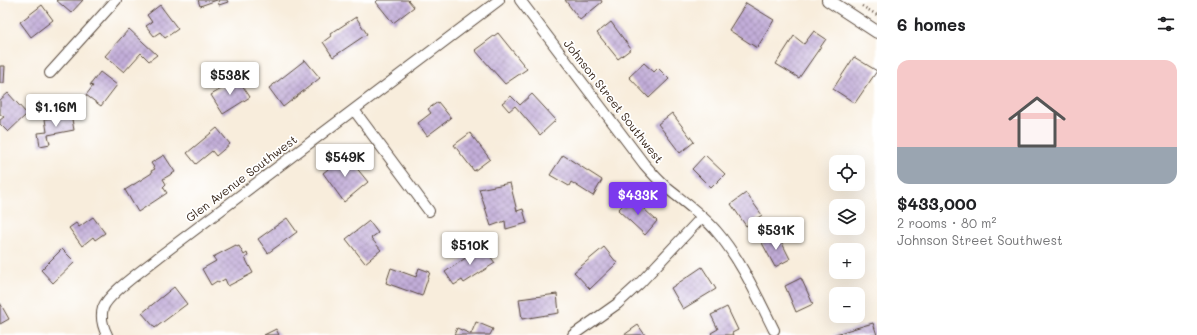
<!DOCTYPE html>
<html lang="en">
<head>
<meta charset="utf-8">
<style>
	:root { --surface:#fff; --page:#f2f2f2; --text:#202124; --muted:#757577; --accent:#7c3aed }
	body { margin:0; font-family:Mali,sans-serif; background:var(--page); color:var(--text); height:100vh; display:flex; flex-direction:column; font-size:15px; white-space:nowrap }
	* { box-sizing:border-box; margin:0 }
	p { font-size:13px; color:var(--muted) }
	.icon { flex:none; width:22px; height:22px; fill:none; stroke:currentColor; stroke-width:2; stroke-linecap:round; stroke-linejoin:round }
	.map { position:relative; flex:1; overflow:hidden }
	.panel { display:flex; flex-direction:column; background:var(--surface); width:320px }
	.panel>* { flex:none }
	.controls { position:absolute; left:829px; top:155px; display:grid; gap:8px }
	.controls a { display:grid; place-items:center; width:36px; height:36px; border-radius:8px; background:var(--surface); box-shadow:0 4px 16px #0002; font-size:20px }
	.price { position:absolute; translate:-50% -34px; padding:0 9px; border-radius:4px; background:#fff; color:#222; font-size:13px; line-height:26px; filter:drop-shadow(0 1px 2px #0008) }
	.price::after { content:''; position:absolute; left:50%; top:24px; width:12px; height:9px; margin-left:-6px; background:inherit; clip-path:polygon(0 0,100% 0,50% 100%) }
	.price.current { background:var(--accent); color:#fff }
	ul { padding:0; list-style:none }
	li { display:grid; align-content:center; gap:8px; height:212px; padding:0 20px }
	li span { display:grid; place-items:center; height:124px; border-radius:12px; color:#555 }
	li>.icon { margin-inline-start:auto }
	span .icon { width:72px; height:72px; fill:#fffc; stroke-width:1 }
	li b { font-size:17px }
	h2 { display:flex; justify-content:space-between; align-items:center; height:48px; padding:0 20px; font-size:17px }
	main { display:flex; flex:1; min-height:0 }
	.map>svg:first-child { display:block }
</style>
</head>
<body>
<main>
<div class="map">
<svg width="877" height="335" viewBox="0 0 877 335">
	<defs>
		<pattern id="building-cross-hatch" width="8" height="8" patternUnits="userSpaceOnUse"><rect width="8" height="8" fill="#c2add9"/><path d="M0 0l8 8M0 8l8-8" fill="none" stroke="#9f8daf"/></pattern>
	</defs>
	<rect width="100%" height="100%" fill="#fff"/>
	<filter id="ink" filterUnits="userSpaceOnUse"><feTurbulence type="fractalNoise" baseFrequency=".025" numOctaves="2"/><feDisplacementMap in="SourceGraphic" scale="8" xChannelSelector="R" yChannelSelector="G"/><feConvolveMatrix kernelMatrix="1 2 1 2 8 2 1 2 1" color-interpolation-filters="sRGB"/></filter>
	<filter id="wash" filterUnits="userSpaceOnUse"><feTurbulence type="fractalNoise" baseFrequency=".012" numOctaves="4" result="noise"/><feDisplacementMap in="SourceGraphic" scale="16" xChannelSelector="R" yChannelSelector="G"/><feGaussianBlur stdDeviation="0.9" result="paint"/><feColorMatrix in="noise" values="0 0 0 0 0 0 0 0 0 0 0 0 0 0 0 0 0 1.4 0 .05"/><feComposite in="paint" operator="in"/></filter>
	<g filter="url(#wash)">
		<rect width="100%" height="100%" fill="#f8eddc"/>
		<g id="blocks">
			<path fill="url(#building-cross-hatch)" d="M56,0H83L71,13Z
				M198,0H217L200,6Z
				M218,0H227L228,2L219,5Z
				M378,0H408L414,7L393,23L376,2Z
				M565,0H601L602,2L580,20Z
				M746,3L774,20L757,48L729,30Z
				M42,5L53,20L31,37L20,22Z
				M160,5L178,29L165,38L160,32L154,36L146,26L152,22L147,15Z
				M356,17L367,34L333,57L323,42L331,36L330,34Z
				M611,22L631,49L618,59L597,33Z
				M129,29L157,55L149,61L141,53L124,72L105,56Z
				M814,31L826,39L799,78L776,64L794,36L804,44Z
				M498,33L527,69L505,84L475,50Z
				M854,57L877,71L855,103L833,89Z
				M305,60L320,78L283,107L269,88Z
				M644,63L654,72L658,68L669,79L649,98L629,77Z
				M0,66H5L4,83H0Z
				M100,72L117,85L101,106L86,95L93,86L90,85Z
				M238,79L250,97L223,114L211,95Z
				M8,93L27,114L8,132L0,124V120L4,117L0,114V100Z
				M532,94L556,120L540,135L515,106L509,111L502,103L511,96L520,105Z
				M438,102L451,118L427,136L418,123L431,113L428,109Z
				M672,113L694,142L680,153L658,124Z
				M71,114L74,130L48,135L50,144L40,146L38,133L47,132L45,119Z
				M217,128L230,144L216,156L212,151L196,164L187,153Z
				M470,133L490,159L474,171L454,145Z
				M164,155L175,172L163,179L166,184L163,187L167,193L138,212L125,190L152,173L151,171L155,169L151,163Z
				M346,155L368,182L344,202L323,173Z
				M563,155L602,180L593,196L571,182L569,186L550,175Z
				M705,155L725,174L711,188L692,169Z
				M510,183L517,211L523,209L527,223L506,229L505,221L491,226L479,189Z
				M746,193L762,215L746,226L731,204Z
				M631,197L657,221L645,235L618,210Z
				M93,217L105,233L95,240L93,237L82,246L69,228L76,223L79,227Z
				M287,218L297,232L268,253L258,239Z
				M369,221L378,233L371,238L381,250L365,263L346,239Z
				M778,235L790,259L775,267L762,243Z
				M236,245L237,247L239,246L244,255L247,253L248,256L245,258L253,273L228,286L225,279L218,283L217,281L211,285L202,269L216,261L213,257Z
				M483,246L495,263L464,283L462,280L454,285L445,272Z
				M604,247L617,263L590,289L574,272Z
				M62,249L75,262L53,283L41,270Z
				M702,267L716,289L683,309L671,288Z
				M391,268L416,277L419,268L430,272L422,296L386,283Z
				M801,278L813,304L796,312L785,286Z
				M174,287L187,304L155,328L142,313Z
				M557,294L559,313L522,319L519,299Z
				M0,303L9,319L0,324Z
				M727,307L738,330L732,333L733,335H712L711,333L718,329L711,315Z
				M476,322L493,329L490,335H454L457,328L471,334Z
				M873,323L877,335H832Z
				M638,325L645,335H624Z
				M276,329L279,335H264Z"/>
		</g>
	</g>
	<g filter="url(#ink)">
		<use href="#blocks" fill-opacity="0" stroke="#57473a" stroke-width="1"/>
		<g fill="none" stroke-linecap="round" stroke-linejoin="round">
			<defs>
				<path id="minor" d="M520,0L644,164C651,172 659,181 667,188C684,202 703,215 717,232C741,260 758,298 774,330
					M50,73L116,0
					M354,110L429,211
					M107,335C103,327 100,318 103,308C108,293 147,267 160,256L499,0
					M573,335L617,304L640,283L702,217"/>
				<path id="tertiary" d="M828,0L877,32"/>
			</defs>
			<use href="#minor" stroke="#57473a" stroke-width="12"/>
			<use href="#tertiary" stroke="#57473a" stroke-width="14"/>
			<path stroke="#57473a" stroke-width="2.5" stroke-dasharray="1 3" stroke-linecap="butt" d="M862,6L877,15"/>
			<use href="#minor" stroke="#fff" stroke-width="10"/>
			<use href="#tertiary" stroke="#fff" stroke-width="12"/>
		</g>
	</g>
	<g text-anchor="middle" dominant-baseline="central" stroke-width="3.5" stroke-linejoin="round" paint-order="stroke">
		<g font-size="12" fill="#3b2a1e" stroke="#fff">
			<text transform="translate(614 101) rotate(52)">Johnson Street Southwest</text>
			<text transform="translate(241 178) rotate(-37)">Glen Avenue Southwest</text>
		</g>
	</g>
</svg>
<div class="controls">
<a><svg class="icon" aria-label="locate" viewBox="0 0 24 24"><circle cx="12" cy="12" r="6"/><path d="M12 2v4M12 18v4M2 12h4M18 12h4"/></svg></a>
<a><svg class="icon" aria-label="layers" viewBox="0 0 24 24"><path d="M12 4l9 5-9 5-9-5zM3 14l9 5 9-5"/></svg></a>
<a>+</a>
<a>−</a>
</div>
<b class="price" style="left:230px;top:96px">$538K</b>
<b class="price" style="left:56px;top:128px">$1.16M</b>
<b class="price" style="left:345px;top:178px">$549K</b>
<b class="price current" style="left:638px;top:216px">$433K</b>
<b class="price" style="left:776px;top:251px">$531K</b>
<b class="price" style="left:470px;top:266px">$510K</b>
</div>
<section class="panel">
<h2>6 homes<svg class="icon" aria-label="filters" viewBox="0 0 24 24"><path d="M4 7h16M4 17h16"/><circle cx="9" cy="7" r="2"/><circle cx="15" cy="17" r="2"/></svg></h2>
<ul>
<li><span style="background:linear-gradient(#f6c9c9 70%,#9aa5b1 0)"><svg class="icon" aria-label="home" viewBox="0 0 24 24"><path d="M3 11l9-7 9 7M6 9v11h12V9"/></svg></span><div><b>$433,000</b><p>2 rooms · 80 m²</p><p>Johnson Street Southwest</p></div></li>
</ul>
</section>
</main>
</body>
</html>
